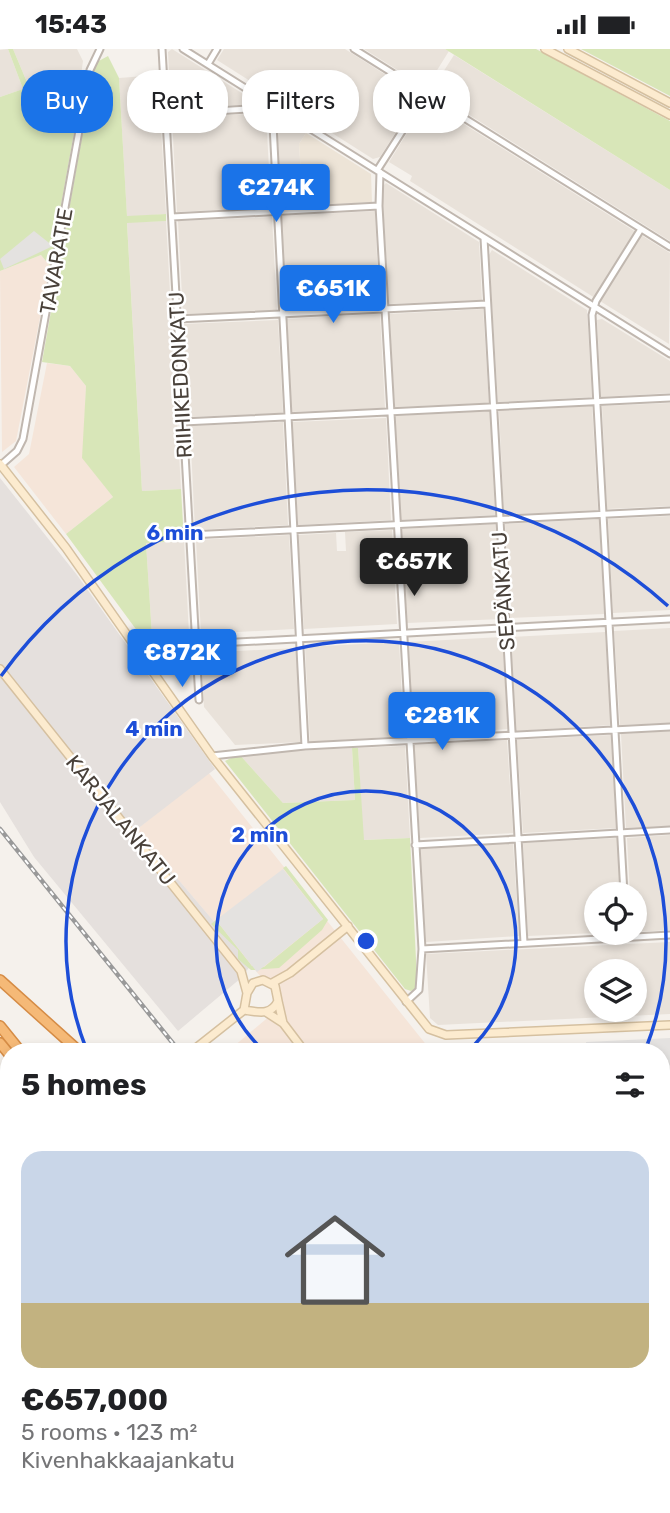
<!DOCTYPE html>
<html lang="en">
<head>
<meta charset="utf-8">
<style>
	:root { --surface:#fff; --page:#f2f2f2; --text:#202124; --muted:#757577; --line:#e0e0e0; --accent:#1a73e8 }
	body { margin:0; font-family:Rubik,sans-serif; background:var(--page); color:var(--text); height:100vh; display:flex; flex-direction:column; font-size:26px; white-space:nowrap }
	* { box-sizing:border-box; margin:0 }
	p { font-size:23px; color:var(--muted) }
	.icon { flex:none; width:38px; height:38px; fill:none; stroke:currentColor; stroke-width:2; stroke-linecap:round; stroke-linejoin:round }
	.map { position:relative; flex:1; overflow:hidden }
	.details { position:absolute; left:0px; top:994px; width:670px; height:471px; display:flex; flex-direction:column; background:var(--surface); border-radius:28px 28px 0 0; box-shadow:0 4px 10px #0003 }
	.details>* { flex:none }
	.guide { position:absolute; left:21px; top:21px; width:628px; height:63px; display:flex; gap:14px }
	.fabs { position:absolute; left:584px; top:833px; display:grid; gap:14px }
	.fabs a { display:grid; place-items:center; width:63px; height:63px; border-radius:50%; background:var(--surface); box-shadow:0 4px 10px #0003; font-size:35px }
	.price { position:absolute; translate:-50% -60px; padding:0 16px; border-radius:7px; background:var(--accent); color:#fff; font-size:23px; line-height:46px; filter:drop-shadow(0 2px 4px #0008) }
	.price::after { content:''; position:absolute; left:50%; top:42px; width:21px; height:16px; margin-left:-10px; background:inherit; clip-path:polygon(0 0,100% 0,50% 100%) }
	.price.current { background:#222; color:#fff }
	ul { padding:0; list-style:none }
	li { display:grid; align-content:center; gap:14px; height:371px; padding:0 21px }
	li+li { border-top:2px solid var(--line) }
	li span { display:grid; place-items:center; height:217px; border-radius:21px; color:#555 }
	li>.icon { margin-inline-start:auto }
	span .icon { width:126px; height:126px; fill:#fffc; stroke-width:1 }
	li b { font-size:30px }
	h2 { display:flex; justify-content:space-between; align-items:center; height:84px; padding:0 21px; font-size:30px }
	.tag { padding:0 24px; border-radius:28px; background:var(--surface); box-shadow:0 4px 10px #0003; font-size:24px; line-height:63px }
	.tag.current { background:var(--accent); color:#fff }
	.status { display:flex; justify-content:space-between; align-items:center; height:49px; padding:0 35px; background:var(--surface); direction:ltr }
	.status svg { height:19px; fill:currentColor }
	.map>svg:first-child { display:block }
</style>
</head>
<body>
<div class="status"><b>15:43</b><svg viewBox="0 0 49 12"><path d="M0 12V9h3v3zM5 12V6h3v6zM10 12V3h3v9zM15 12V0h3v12zM26 1h20v11H26zM47 4h2v5h-2z"/></svg></div>
<div class="map">
<svg width="670" height="1464" viewBox="0 0 670 1464">
	<rect width="100%" height="100%" fill="#f5f1ec"/>
	<path fill="#e9e2da" fill-rule="evenodd" d="M8,0L23,40L0,48V1Z
		M13,0H77L83,12L78,47L29,38Z
		M172,0L259,55L171,59L168,3Z
		M224,0H345L419,47L380,108L373,110L217,11Z
		M364,0H445L449,2L426,39Z
		M454,6L670,141V192L431,42Z
		M158,26L166,165L127,168L119,29Z
		M427,52L636,183L595,249L410,132L412,127L389,113Z
		M266,64L271,158L177,163L172,69Z
		M276,68L306,84L299,95L303,157L280,158Z
		M386,134L479,193L482,251L389,255L382,138Z
		M375,162L379,256L286,261L281,167Z
		M272,168L277,262L183,265L178,172Z
		M166,172L181,440L142,442L127,173Z
		M641,186L670,204L669,295L600,252Z
		M492,201L587,261L592,348L498,353L489,206Z
		M483,260L489,354L395,358L389,265Z
		M380,265L385,359L291,363L287,270Z
		M602,270L670,312V344L601,348L597,271Z
		M278,271L283,364L189,368L183,275Z
		M670,354V457L607,460L602,357Z
		M592,357L598,461L504,466L499,362Z
		M490,362L495,466L401,471L395,367Z
		M386,369L391,471L298,476L292,373Z
		M283,373L288,476L195,481L190,377Z
		M670,467V561L613,564L608,470Z
		M599,470L604,565L510,569L505,475Z
		M496,475L502,570L407,574L402,480Z
		M392,481L397,575L304,580L298,486L336,484L337,502H346L345,483Z
		M289,486L294,580L201,585L196,491Z
		M184,492L189,585L152,587L146,494Z
		M670,579V674L620,676L614,582Z
		M605,583L611,676L515,682L511,588Z
		M502,588L508,680L413,687L408,593Z
		M399,593L404,687L310,693L305,598Z
		M296,599L301,693L235,696L204,658L201,604Z
		M670,682V777L626,779L621,685Z
		M611,686L616,779L523,784L517,691Z
		M507,691L513,784L420,789L414,696Z
		M405,697L410,789L363,791L358,699Z
		M352,699L355,751L283,754L239,705Z
		M670,786V881L635,883V845H630L627,789Z
		M618,789L621,845H597V884L528,887L523,794Z
		M513,794L519,887L426,893L420,800Z
		M670,893V965L438,976L430,969L426,905ZM635,922V961H597V922Z"/>
	<path fill="#f5e5d9" d="M41,206L50,217L16,392L2,403L0,222Z
		M47,314L70,317L86,337L83,409L113,448L66,485L14,418L29,405Z
		M208,723L432,1003H227L284,955L136,781Z"/>
	<path fill="#e5e0dd" d="M0,429L77,526L215,720L136,781L251,916L241,929L178,982L34,808L0,753Z"/>
	<path fill="#ede4d7" d="M306,84L371,125L372,153L303,157L299,95Z"/>
	<path fill="#d8e6b8" d="M8,0H13L29,38L78,47L80,51L50,217L41,206L0,222V48L23,40Z
		M445,0H536L670,72V141Z
		M581,0H670V47Z
		M108,7L119,29L127,167L166,165V172L127,174L142,442L181,440L184,492L146,494L152,587L138,583L66,485L113,448L82,409L86,337L70,317L42,313L95,14Z
		M352,699H358L364,791L410,789L417,931L416,939L411,942L405,940L225,712L239,705L283,754L355,751Z
		M286,817L328,871L322,881L279,919L251,921L238,910V901L211,875L216,871L252,917L264,918L323,870L283,819Z
		M662,1105L670,1116V1451L652,1464H585L579,1456H662Z
		M0,1172L9,1176V1372L2,1366L0,1351Z
		M11,1456H81L92,1464H12Z
		M126,1456H323L329,1464H137Z"/>
	<path fill="#e4e2e0" d="M34,182L53,197L4,220L0,210Z
		M283,820L323,870L257,923L216,871Z
		M670,989V1069L662,1026V1003H587L586,993Z"/>
	<g fill="none" stroke-linecap="round" stroke-linejoin="round">
		<path stroke="#c7c5c2" stroke-width="18" d="M0,1381L9,1387
			M104,1456L115,1464"/>
		<defs>
			<path id="street" d="M162,0L199,651
				M183,0L670,305
				M354,0L670,198
				M208,15L217,0
				M166,65L263,59L272,56L305,697
				M378,120L426,45
				M380,123L379,157L422,900L419,941L406,953
				M172,168L379,157
				M484,189L524,894
				M177,270L487,255
				M183,373L670,349
				M1,416L17,402L23,390L90,21L100,0
				M189,486L670,462
				M142,607L163,597L670,570
				M212,707L305,697L670,678
				M415,796L670,781
				M624,845L592,266L596,252L641,180
				M422,900L670,886"/>
			<path id="secondary" d="M545,0L670,66
				M568,0L670,54
				M0,415L66,499L212,707L429,980L446,986L670,976
				M0,620L241,922L247,944
				M272,934L290,924L348,877
				M278,952L283,974
				M266,963L283,974L305,1003
				M191,1003L244,961L247,944L253,934L263,931L275,937L278,952C271,967 258,963 244,961
				M0,1120L9,1119
				M573,1456L579,1464"/>
			<path id="highway" d="M0,931L80,1003
				M0,977L21,1003
				M0,994L9,1005
				M0,1029L9,1035
				M387,1456L395,1464
				M404,1456L412,1464"/>
		</defs>
		<use href="#street" stroke="#c0b7af" stroke-width="9"/>
		<use href="#secondary" stroke="#d5c0a0" stroke-width="10"/>
		<use href="#highway" stroke="#d58c46" stroke-width="12"/>
		<use href="#street" stroke="#fff" stroke-width="5"/>
		<use href="#secondary" stroke="#fcebcf" stroke-width="7"/>
		<use href="#highway" stroke="#f5b977" stroke-width="9"/>
		<defs>
			<path id="rail" d="M0,780L180,1003
				M547,1456L553,1464"/>
		</defs>
		<use href="#rail" stroke="#999" stroke-width="4.5"/>
		<use href="#rail" stroke="#fff" stroke-width="2" stroke-dasharray="5" stroke-linecap="butt"/>
	</g>
	<g fill="none" stroke="#1d4ed8" stroke-width="3.5">
		<path d="M265 1003A150 150 0 1 1 467 1003"/>
		<path d="M87 1002A300 300 0 1 1 645 1002"/>
		<path d="M1 627A451 451 0 0 1 668 557"/>
	</g>
	<g text-anchor="middle" dominant-baseline="central" stroke-width="5" stroke-linejoin="round" paint-order="stroke">
		<g font-size="21" fill="#49413a" stroke="#fff">
			<text transform="translate(56 212) rotate(-80)">TAVARATIE</text>
			<text transform="translate(180 326) rotate(-93)">RIIHIKEDONKATU</text>
			<text transform="translate(503 542) rotate(-94)">SEPÄNKATU</text>
			<text transform="translate(121 771) rotate(51)">KARJALANKATU</text>
		</g>
	</g>
	<circle cx="366" cy="892" r="10" fill="#1d4ed8" stroke="#fff" stroke-width="3.5"/>
	<g font-size="21" text-anchor="middle" font-weight="bold" fill="#1d4ed8" stroke="#fff" stroke-width="5" stroke-linejoin="round" paint-order="stroke">
		<text x="175" y="491">6 min</text>
		<text x="154" y="687">4 min</text>
		<text x="260" y="793">2 min</text>
	</g>
</svg>
<div class="fabs">
<a><svg class="icon" aria-label="locate" viewBox="0 0 24 24"><circle cx="12" cy="12" r="6"/><path d="M12 2v4M12 18v4M2 12h4M18 12h4"/></svg></a>
<a><svg class="icon" aria-label="layers" viewBox="0 0 24 24"><path d="M12 4l9 5-9 5-9-5zM3 14l9 5 9-5"/></svg></a>
</div>
<b class="price" style="left:276px;top:175px">€274K</b>
<b class="price" style="left:333px;top:276px">€651K</b>
<b class="price current" style="left:414px;top:549px">€657K</b>
<b class="price" style="left:182px;top:640px">€872K</b>
<b class="price" style="left:442px;top:703px">€281K</b>
<div class="guide">
<a class="tag current">Buy</a>
<a class="tag">Rent</a>
<a class="tag">Filters</a>
<a class="tag">New</a>
</div>
<section class="details">
<h2>5 homes<svg class="icon" aria-label="filters" viewBox="0 0 24 24"><path d="M4 7h16M4 17h16"/><circle cx="9" cy="7" r="2"/><circle cx="15" cy="17" r="2"/></svg></h2>
<ul>
<li><span style="background:linear-gradient(#c9d6e8 70%,#c2b280 0)"><svg class="icon" aria-label="home" viewBox="0 0 24 24"><path d="M3 11l9-7 9 7M6 9v11h12V9"/></svg></span><div><b>€657,000</b><p>5 rooms · 123 m²</p><p>Kivenhakkaajankatu</p></div></li>
</ul>
</section>
</div>
</body>
</html>
